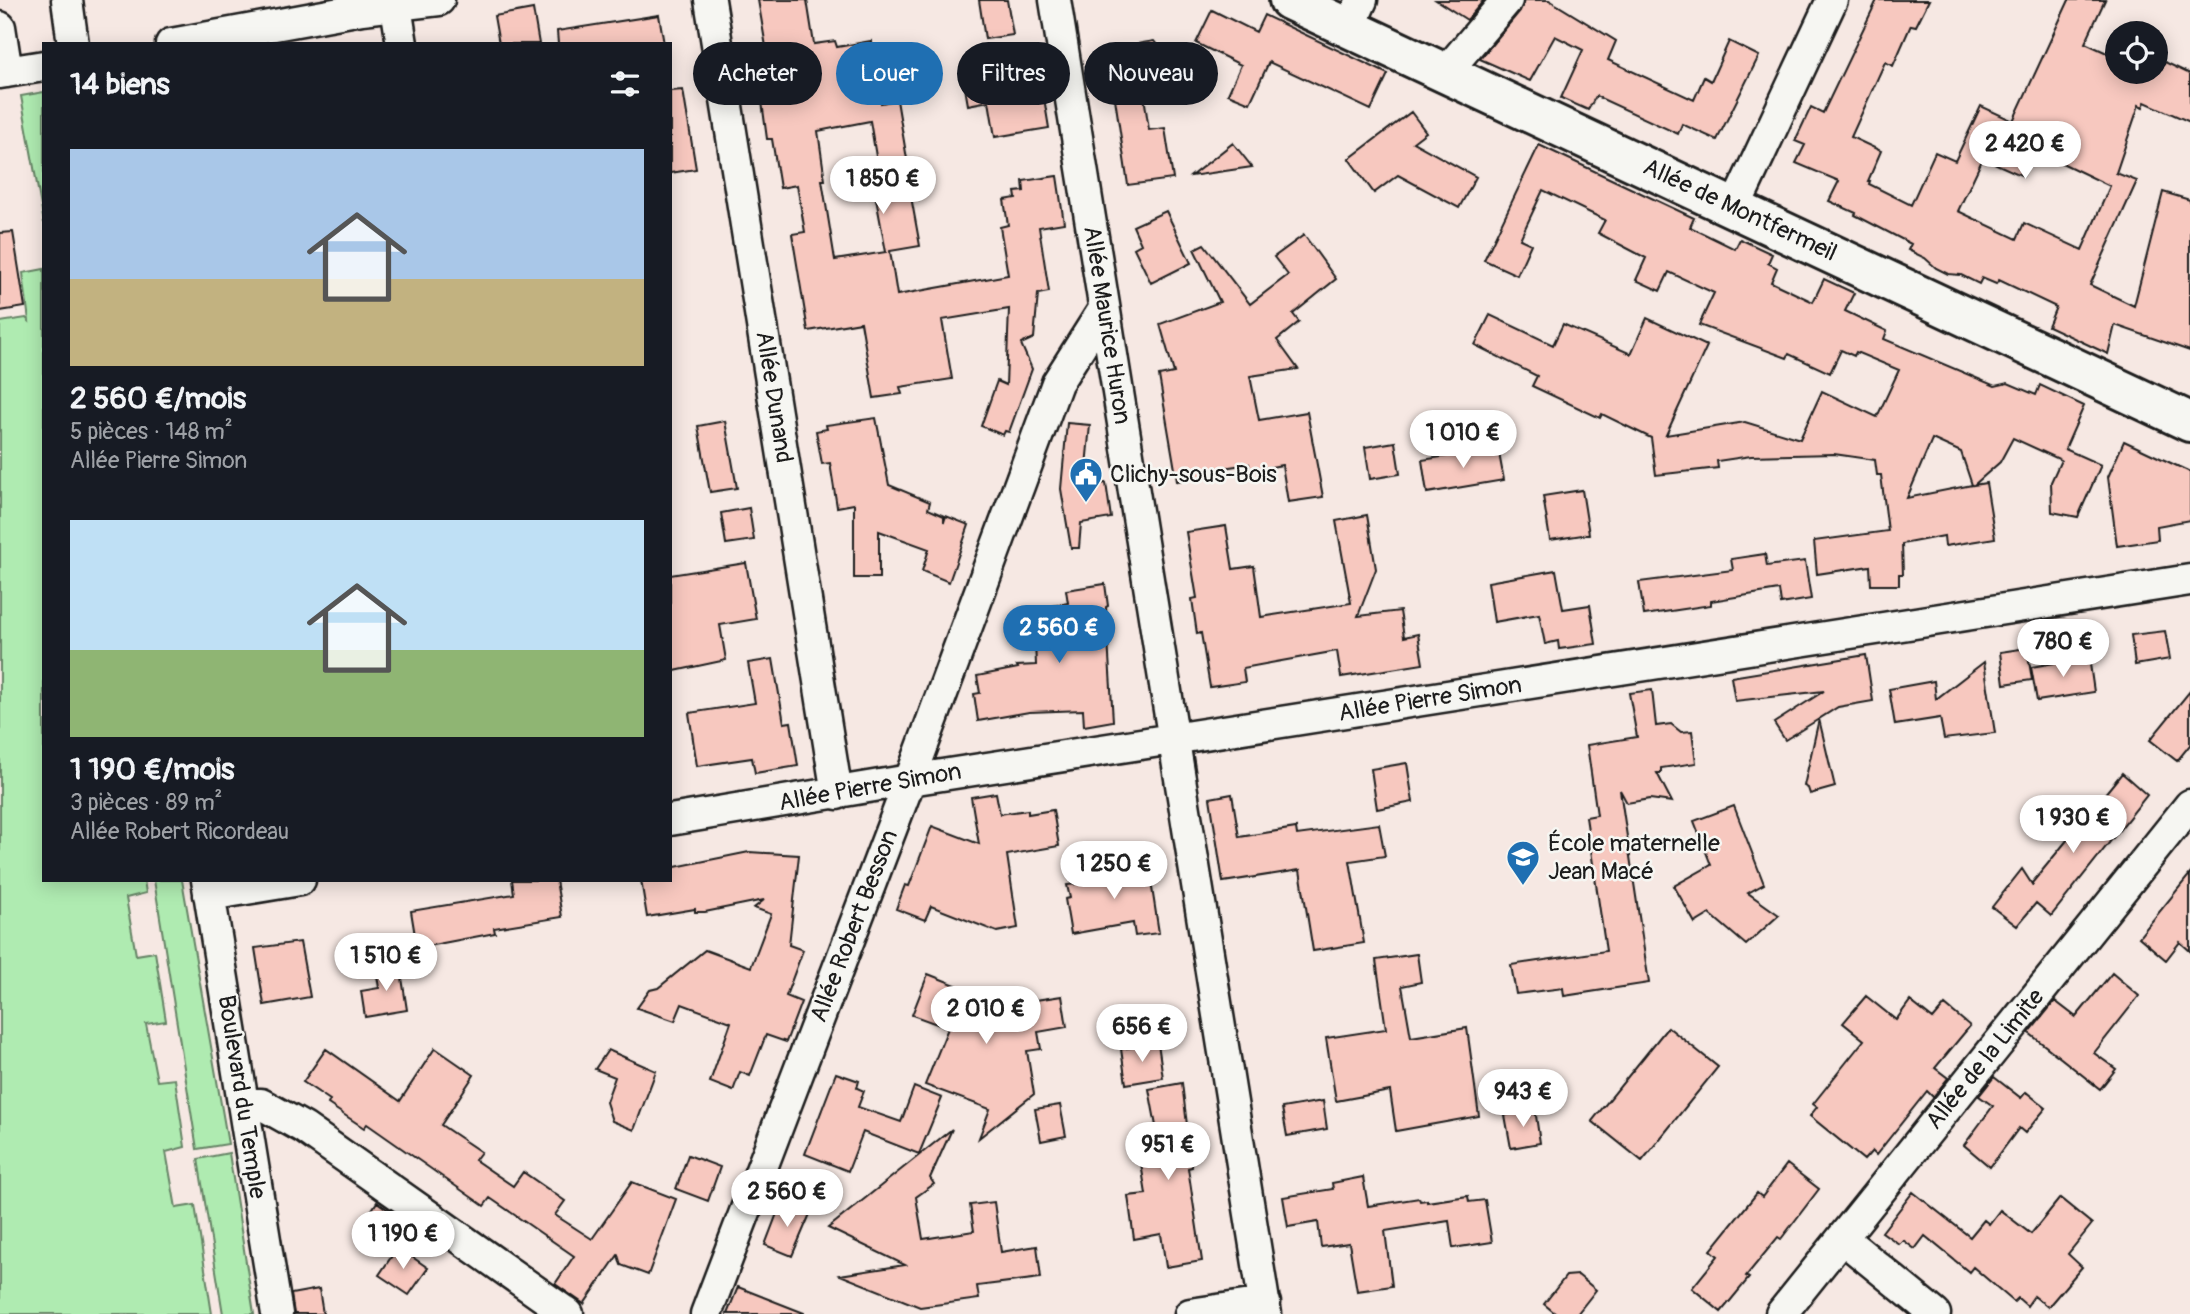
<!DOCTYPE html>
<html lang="fr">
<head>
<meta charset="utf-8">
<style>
	:root { --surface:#171b24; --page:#20242c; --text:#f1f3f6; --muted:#9ea1a6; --accent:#1f6fb2 }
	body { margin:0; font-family:Pangolin,sans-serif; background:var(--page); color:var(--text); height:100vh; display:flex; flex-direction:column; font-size:26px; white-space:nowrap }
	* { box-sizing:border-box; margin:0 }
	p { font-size:23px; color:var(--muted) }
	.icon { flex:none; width:38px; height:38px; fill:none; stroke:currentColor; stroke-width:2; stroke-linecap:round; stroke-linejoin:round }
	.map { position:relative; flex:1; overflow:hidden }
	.panel { position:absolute; left:42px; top:42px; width:630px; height:840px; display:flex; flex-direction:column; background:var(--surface); border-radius:0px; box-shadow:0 4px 18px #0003 }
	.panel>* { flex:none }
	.hud { position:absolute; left:693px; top:42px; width:665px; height:63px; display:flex; gap:14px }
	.fabs { position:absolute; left:2105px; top:21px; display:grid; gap:14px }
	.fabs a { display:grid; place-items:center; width:63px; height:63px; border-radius:50%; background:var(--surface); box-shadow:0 4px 18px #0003; font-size:35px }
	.price { position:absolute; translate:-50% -60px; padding:0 16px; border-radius:24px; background:#fff; color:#222; font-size:23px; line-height:46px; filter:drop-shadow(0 2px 4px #0008) }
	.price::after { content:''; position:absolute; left:50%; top:42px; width:21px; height:16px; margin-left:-10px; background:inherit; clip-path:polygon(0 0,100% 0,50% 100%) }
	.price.selected { background:var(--accent); color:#fff }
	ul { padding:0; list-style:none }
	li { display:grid; align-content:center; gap:14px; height:371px; padding:0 28px }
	li span { display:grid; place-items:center; height:217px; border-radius:0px; color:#555 }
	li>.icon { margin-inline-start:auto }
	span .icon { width:126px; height:126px; fill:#fffc; stroke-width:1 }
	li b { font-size:30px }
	h2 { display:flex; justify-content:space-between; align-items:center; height:84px; padding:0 28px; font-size:30px }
	.pill { padding:0 24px; border-radius:32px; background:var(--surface); box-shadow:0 4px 18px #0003; font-size:24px; line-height:63px }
	.pill.selected { background:var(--accent); color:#fff }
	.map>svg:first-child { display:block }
</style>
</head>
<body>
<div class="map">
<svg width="2190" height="1314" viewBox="0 0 2190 1314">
	<rect width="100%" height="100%" fill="#f6e8e3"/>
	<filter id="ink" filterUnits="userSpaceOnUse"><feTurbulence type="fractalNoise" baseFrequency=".0143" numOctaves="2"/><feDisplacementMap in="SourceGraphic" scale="14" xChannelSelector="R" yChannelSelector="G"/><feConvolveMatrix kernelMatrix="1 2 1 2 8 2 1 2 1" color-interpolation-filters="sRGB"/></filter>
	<g filter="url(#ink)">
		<path fill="#afebb1" stroke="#668466" stroke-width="2" d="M44,92V223L21,96Z
			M44,269V880H144L146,893L126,898L136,955L155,952L166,1021L146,1024L157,1081L175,1079L185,1147L166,1152L176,1208L195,1205L212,1314H0V322L26,318L29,321L23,273Z
			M154,880H182L228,1144L197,1149Z
			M229,1153L254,1314H223L198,1159Z"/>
		<path fill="#f7c8bf" stroke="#1c1c1c" stroke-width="2" fill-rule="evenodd" d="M758,0H807L814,44L835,41L837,47L871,41L881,103L897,100L908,165L913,164L918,190L910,191L920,246L890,251L897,295L1008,275L1000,227L1008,225L1004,200L1016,198L1015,192L1024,191L1023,181L1057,176L1064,223L1039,227L1049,292L1038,294L1034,338L1021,344L1032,369L1009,432L1005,431L1003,435L981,426L997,381L1006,385L1009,309L942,320L952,379L900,387L902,394L874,398L861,322L808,331L792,234L805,232L797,185L780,188L772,139H767L758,72L770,70ZM870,121L881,186L874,188L886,252L835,260L822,180H825L818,131Z
			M979,0H1007L1013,35L985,39Z
			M1436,0H1484L1467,20Z
			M1524,0H1549L1616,41L1608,60L1694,100L1704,77L1711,81L1729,41L1759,56L1717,140L1682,124L1678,134L1596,96L1588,110L1561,98L1583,50L1555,36L1530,81L1480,59L1520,11Z
			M1877,0H1929L1916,26L1911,25L1893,66L1885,62L1851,137L1881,151L1868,181H1870L1869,184L1911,205L1935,152L1955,161L1981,106L2013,121L2069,0H2105L2085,43L2118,58V72H2160L2165,62L2190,74V122L2145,102L2143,107L2139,105L2116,173L2137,181L2090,285L2134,306L2163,192L2190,200V351L2115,325L2108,354L2048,326L2056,307L1999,280L1996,284L1982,278L1979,284L1961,275L1948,274L1936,268L1925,258L1908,250L1911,244L1855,215L1856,213L1829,201L1839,181L1796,163L1805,145L1795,141L1811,107L1823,113ZM2035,150L2110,186L2082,250L2024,223L2017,239L1958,211L1983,158L2023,176Z
			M533,9L539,44H499L494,16Z
			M1212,10L1256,32L1264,15L1388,74L1371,110L1269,62L1250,103L1228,94L1241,65L1196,43Z
			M659,15L664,44H558L557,31Z
			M1154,41L1178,71L1141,76L1149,130L1165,128L1173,179L1128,185L1108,52L1131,49L1130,45Z
			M1008,57L1015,96L1043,92L1049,128L995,137L989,101L968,105L961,65Z
			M683,90L696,169L670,173V91Z
			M1411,112L1426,132L1413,142L1476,177L1459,208L1398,175L1374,193L1349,159Z
			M1233,143L1252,167L1191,176Z
			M1539,145L1694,218L1690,227L1735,249L1740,239L1772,254L1768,263L1777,268L1771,282L1813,302L1824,279L1854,293L1845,311L1887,331L1884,339L1995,386L2008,383L2036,395L2040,385L2084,406L2065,449L2101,465L2078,517L2052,512L2051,482L2061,460L2013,438L2000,462L1974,485L1986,483L1995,538L1945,546L1944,536L1902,544L1903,574H1899V585H1871L1870,566L1817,574L1814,541L1888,531L1881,475H1877L1875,460L1834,454L1751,456L1717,461L1718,468L1656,475L1651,438L1602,414L1600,418L1532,386L1537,376L1475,345L1490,315L1553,345L1563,324L1631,354L1647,318L1707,346L1666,435L1745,422L1800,439L1822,391L1877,417L1899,370L1856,352L1854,356L1841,350L1830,373L1789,354L1787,358L1699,325L1714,293L1669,272L1660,291L1636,280L1646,258L1598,233L1605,220L1543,190L1520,239L1531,244L1517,275L1484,260ZM1932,439L1961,452L1972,485L1907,498Z
			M1166,211L1191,263L1151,283L1134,248L1141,244L1133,226Z
			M13,232L25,307L0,311V233Z
			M1304,235L1336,279L1293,314L1299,322L1277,340L1298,369L1250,376L1259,420L1307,412L1323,497L1288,502L1282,465L1250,471L1249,464L1204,471L1205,476L1177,481L1159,376L1174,373L1160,324L1220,302L1194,249L1204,244L1250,304L1288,275L1274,257Z
			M876,418L889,485L930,502L928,509L944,516V522L946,516L969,525L949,582L922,571L929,549L879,531V578H854V504L837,507L830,463L822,464L816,431L827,429L826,425Z
			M725,421L737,488L710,492L698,426Z
			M1067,423L1090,425L1084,487L1106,483L1111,518L1081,523L1079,548H1071L1061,489Z
			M2124,441L2190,472V520L2157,526L2158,540L2117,546L2108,477Z
			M1395,442L1400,474L1370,479L1365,447Z
			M1498,448L1504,480L1427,493L1422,460Z
			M1582,490L1589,534L1550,540L1543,496Z
			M749,508L754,540L726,544L721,513Z
			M1367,515L1376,569L1358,616L1400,611L1404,637L1418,634L1423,664L1341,677L1337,651L1243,668L1245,682L1210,687L1201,633L1197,634L1192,599L1197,598L1186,532L1226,526L1233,569L1254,566L1261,617L1351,603L1336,521Z
			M1765,554L1767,566L1805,561L1811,599L1781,604L1779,590L1711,601V605L1644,615L1639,582L1733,570L1731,559Z
			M746,563L756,619L720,625L726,660L670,672V575Z
			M1556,570L1563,609L1590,605L1596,644L1559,649L1558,641L1545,644L1539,614L1494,622L1488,582Z
			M1105,584L1108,606L1106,607L1113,721L1084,726L1083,710L1029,712L978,721L974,694L980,693L977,676L1018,668L1017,666L1036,665L1034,618L1047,614L1046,607L1068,603L1066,590Z
			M2165,631L2170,659L2135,665L2131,635Z
			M2027,648L2032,680L2004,684L2000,652Z
			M1866,655L1873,701L1838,707L1819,719L1835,787L1810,794L1808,788L1804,786L1819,719L1785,740L1774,723L1824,691L1735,701L1731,677Z
			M2089,657L2094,692L2037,701L2031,667Z
			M773,659L784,723L791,722L798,766L755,773L752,758L697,766L689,713L755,703L748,663Z
			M1984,662L1995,733L1944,739L1940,718L1895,725L1889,689L1934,681L1936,699Z
			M1652,690L1656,726L1671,724L1681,732L1692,731L1696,763L1661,768V773H1657L1672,802L1650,799L1627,803L1620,790L1649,983L1564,996L1563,988L1516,994L1511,965L1606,951L1586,817L1597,815L1587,745L1637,737L1629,693Z
			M2190,691V745L2177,761L2150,740Z
			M1407,763L1413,802L1377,809L1371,769Z
			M2122,773L2147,795L2051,916L2036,903L2017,926L1992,907L2022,869L2033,886L2032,883Z
			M996,793L1000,814L1028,810V814L1053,810L1059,846L1007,855L1018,928L997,932L931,906L925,920L896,909L905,885L909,886L932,826L979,844L971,797Z
			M1232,794L1239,837L1296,828L1297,835L1379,824L1385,856L1350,861L1364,943L1313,951L1300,870L1223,882L1210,798Z
			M1734,806L1764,884L1748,893L1779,915L1746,945L1710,914L1695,923L1674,886L1711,865L1694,821Z
			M749,852L799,855L789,945L803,950L786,996L801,1002L786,1042L766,1035L750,1076L740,1072L733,1091L710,1082L731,1022L682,1004L675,1021L637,1008L650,990L658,988L705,950L751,967L771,914L754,908L764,900L705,912H695V909L647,917L641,880H670V868Z
			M1148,862L1159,933L1135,936L1133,923L1071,934L1065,899L1070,898L1067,885L1094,882L1093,871Z
			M2190,874V951L2180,942L2166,960L2139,937Z
			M512,880H556L562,917L494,928L495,933L417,948L411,911L514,894Z
			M300,942L310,997L264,1005L255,948Z
			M1417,954L1421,982L1402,986L1411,1037L1467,1028L1479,1116L1396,1131L1390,1091L1336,1101L1326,1038L1386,1029L1376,960Z
			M400,965L407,1010L365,1017L361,991L379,988L376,969Z
			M2112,973L2139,996L2094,1053L2116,1069L2100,1089L2029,1033L2055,1001L2076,1017Z
			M928,974L971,991L964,1011L1062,996L1067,1027L1038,1032L1041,1049L1027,1051L1034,1094L979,1138L990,1109L925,1085L948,1028L912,1015Z
			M1866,996L1896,1020L1910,1001L1933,1019L1945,1005L1970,1026L1935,1068L1948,1078L1933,1097L1927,1091L1876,1155L1872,1151L1864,1160L1810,1116L1817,1107L1813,1104L1864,1040L1843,1023Z
			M1668,1027L1718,1067L1642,1161L1592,1121Z
			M1158,1043L1163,1078L1126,1084L1121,1049Z
			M435,1048L474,1075L441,1125L481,1152L475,1160L513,1186L523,1172L565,1201L555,1215L592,1239L632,1182L676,1199L648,1275L621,1265L618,1255L584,1304L555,1284L574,1256L490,1198L484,1206L367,1124L364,1128L328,1104L330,1100L303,1082L326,1049L400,1101Z
			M608,1050L656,1071L634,1130L612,1121L606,1102L615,1077L595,1069Z
			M836,1073L859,1081L857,1088L864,1091L858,1107L901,1122L914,1087L942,1098L919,1154L863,1132L848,1171L805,1154Z
			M1994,1077L2021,1098L2026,1092L2046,1108L2025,1133L2019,1128L1990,1167L1964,1145L1993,1106L1979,1096Z
			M1182,1083L1192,1167L1188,1168L1202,1261L1166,1267L1161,1234L1134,1239L1128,1196L1146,1194L1138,1145L1159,1142L1149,1089Z
			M1323,1101L1327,1129L1287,1136L1282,1108Z
			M1060,1105L1066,1136L1041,1141L1035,1109Z
			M1535,1109L1540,1143L1511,1148L1505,1115Z
			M952,1129L930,1178L934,1184L916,1197L923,1239L974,1231L970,1205L994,1202L1001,1252L1037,1246L1041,1278L977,1286L979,1299L920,1307L840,1275L905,1265L828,1228Z
			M688,1155L720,1167L708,1201L676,1189Z
			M1787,1164L1819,1189L1781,1239L1778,1237L1746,1276L1749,1278L1721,1312L1692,1288L1718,1256L1711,1250L1757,1193L1762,1197Z
			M1363,1177L1368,1206L1419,1198L1420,1201L1427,1200V1202L1468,1196L1469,1202L1485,1200L1492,1242L1453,1248L1449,1221L1385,1231L1392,1286L1357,1291L1349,1243L1321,1247L1318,1222L1288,1227L1283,1197L1333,1189L1332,1183Z
			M1913,1192L1970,1237L1984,1220L1989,1224L2000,1210L2031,1234L2060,1198L2092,1224L2068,1254L2082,1267L2048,1307L2034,1296L2027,1306L2018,1298L2014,1302L1973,1267L1969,1272L1925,1236L1915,1249L1903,1240L1899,1244L1882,1232Z
			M377,1202L401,1219L396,1226L400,1228L387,1248L360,1228Z
			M781,1203L810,1214L792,1256L765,1245Z
			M398,1247L428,1268L409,1295L379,1275Z
			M1578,1275L1596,1290L1577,1314H1556L1544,1304L1566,1276Z
			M738,1287L804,1313V1314H727Z
			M319,1289L323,1314H294L291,1294Z"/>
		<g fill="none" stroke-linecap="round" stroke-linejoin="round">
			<defs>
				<path id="minor" d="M67,0L73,44
					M395,0L402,44
					M710,0L837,794
					M1055,0L1266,1314
					M0,27L7,72
					M1349,28L1362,0
					M171,44L362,9L439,0
					M0,73L44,66
					M1445,73L1507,0
					M1735,207L1832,0
					M670,820L910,780L2190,580
					M207,880L277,1314
					M209,895L300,880
					M244,1104H261L304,1128L568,1314
					M1842,1238L1935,1314
					M706,1314L910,780L1057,383L1104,309
					M1190,1314L1265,1303
					M1781,1314L2190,805"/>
				<path id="secondary" d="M1289,0L2190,422"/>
			</defs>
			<use href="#minor" stroke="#1c1c1c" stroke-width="35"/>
			<use href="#secondary" stroke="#1c1c1c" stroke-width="44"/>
			<use href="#minor" stroke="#f6f6f2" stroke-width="30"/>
			<use href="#secondary" stroke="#f6f6f2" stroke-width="38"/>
		</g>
	</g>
	<defs>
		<symbol id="civic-pin" viewBox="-11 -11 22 30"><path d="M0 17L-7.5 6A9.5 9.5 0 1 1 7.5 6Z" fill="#1f6fb2" stroke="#f6f6f2"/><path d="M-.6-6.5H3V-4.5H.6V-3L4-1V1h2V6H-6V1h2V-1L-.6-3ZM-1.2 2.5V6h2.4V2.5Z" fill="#fff"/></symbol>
		<symbol id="school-pin" viewBox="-11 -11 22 30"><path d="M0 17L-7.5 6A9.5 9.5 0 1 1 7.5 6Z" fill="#1f6fb2" stroke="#f6f6f2"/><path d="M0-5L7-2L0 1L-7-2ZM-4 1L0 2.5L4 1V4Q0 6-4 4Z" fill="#fff"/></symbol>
	</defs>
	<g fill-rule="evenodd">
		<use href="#civic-pin" x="1067" y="455" width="38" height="52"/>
		<use href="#school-pin" x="1504" y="838" width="38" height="52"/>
	</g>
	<g text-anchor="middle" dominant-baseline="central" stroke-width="5" stroke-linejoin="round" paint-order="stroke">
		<g font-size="24" fill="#1c1c1c" stroke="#f6f6f2">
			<text transform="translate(1740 210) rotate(25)">Allée de Montfermeil</text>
			<text transform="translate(1107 325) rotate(81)">Allée Maurice Huron</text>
			<text transform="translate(774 397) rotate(81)">Allée Dunand</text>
			<text transform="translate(1430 699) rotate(-9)">Allée Pierre Simon</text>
			<text transform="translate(870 787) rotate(-10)">Allée Pierre Simon</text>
			<text transform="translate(854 926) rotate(-69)">Allée Robert Besson</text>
			<text transform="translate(1985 1059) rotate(-51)">Allée de la Limite</text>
			<text transform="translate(242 1097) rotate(81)">Boulevard du Temple</text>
		</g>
		<g font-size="24" fill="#1c1c1c" stroke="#f6f6f2" text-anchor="start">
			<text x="1110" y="474">Clichy-sous-Bois</text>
			<text x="1548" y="843">École maternelle<tspan x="1548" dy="28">Jean Macé</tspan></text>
		</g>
	</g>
</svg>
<div class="fabs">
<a><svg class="icon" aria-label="locate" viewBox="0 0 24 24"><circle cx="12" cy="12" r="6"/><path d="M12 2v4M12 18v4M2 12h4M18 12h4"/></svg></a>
</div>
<b class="price" style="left:2025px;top:181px">2 420 €</b>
<b class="price" style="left:883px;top:216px">1 850 €</b>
<b class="price" style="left:1463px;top:470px">1 010 €</b>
<b class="price selected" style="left:1059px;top:665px">2 560 €</b>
<b class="price" style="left:2063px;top:679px">780 €</b>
<b class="price" style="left:2073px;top:855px">1 930 €</b>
<b class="price" style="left:1114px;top:901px">1 250 €</b>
<b class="price" style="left:386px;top:993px">1 510 €</b>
<b class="price" style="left:986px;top:1046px">2 010 €</b>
<b class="price" style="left:1142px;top:1064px">656 €</b>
<b class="price" style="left:1523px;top:1129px">943 €</b>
<b class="price" style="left:1168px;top:1182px">951 €</b>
<b class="price" style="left:787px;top:1229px">2 560 €</b>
<b class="price" style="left:403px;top:1271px">1 190 €</b>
<div class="hud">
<a class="pill">Acheter</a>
<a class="pill selected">Louer</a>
<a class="pill">Filtres</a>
<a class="pill">Nouveau</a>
</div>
<section class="panel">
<h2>14 biens<svg class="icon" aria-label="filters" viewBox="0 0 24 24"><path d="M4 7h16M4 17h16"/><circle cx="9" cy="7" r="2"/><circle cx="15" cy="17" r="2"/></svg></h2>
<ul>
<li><span style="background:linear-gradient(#a9c7e8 60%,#c2b280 0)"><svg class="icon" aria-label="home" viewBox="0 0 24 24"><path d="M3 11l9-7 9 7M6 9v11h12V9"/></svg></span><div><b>2 560 €/mois</b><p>5 pièces · 148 m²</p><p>Allée Pierre Simon</p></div></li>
<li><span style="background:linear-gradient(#bfe0f5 60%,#8fb573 0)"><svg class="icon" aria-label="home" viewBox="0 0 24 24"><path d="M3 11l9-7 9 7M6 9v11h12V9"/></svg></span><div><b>1 190 €/mois</b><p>3 pièces · 89 m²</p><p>Allée Robert Ricordeau</p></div></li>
</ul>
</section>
</div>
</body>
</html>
